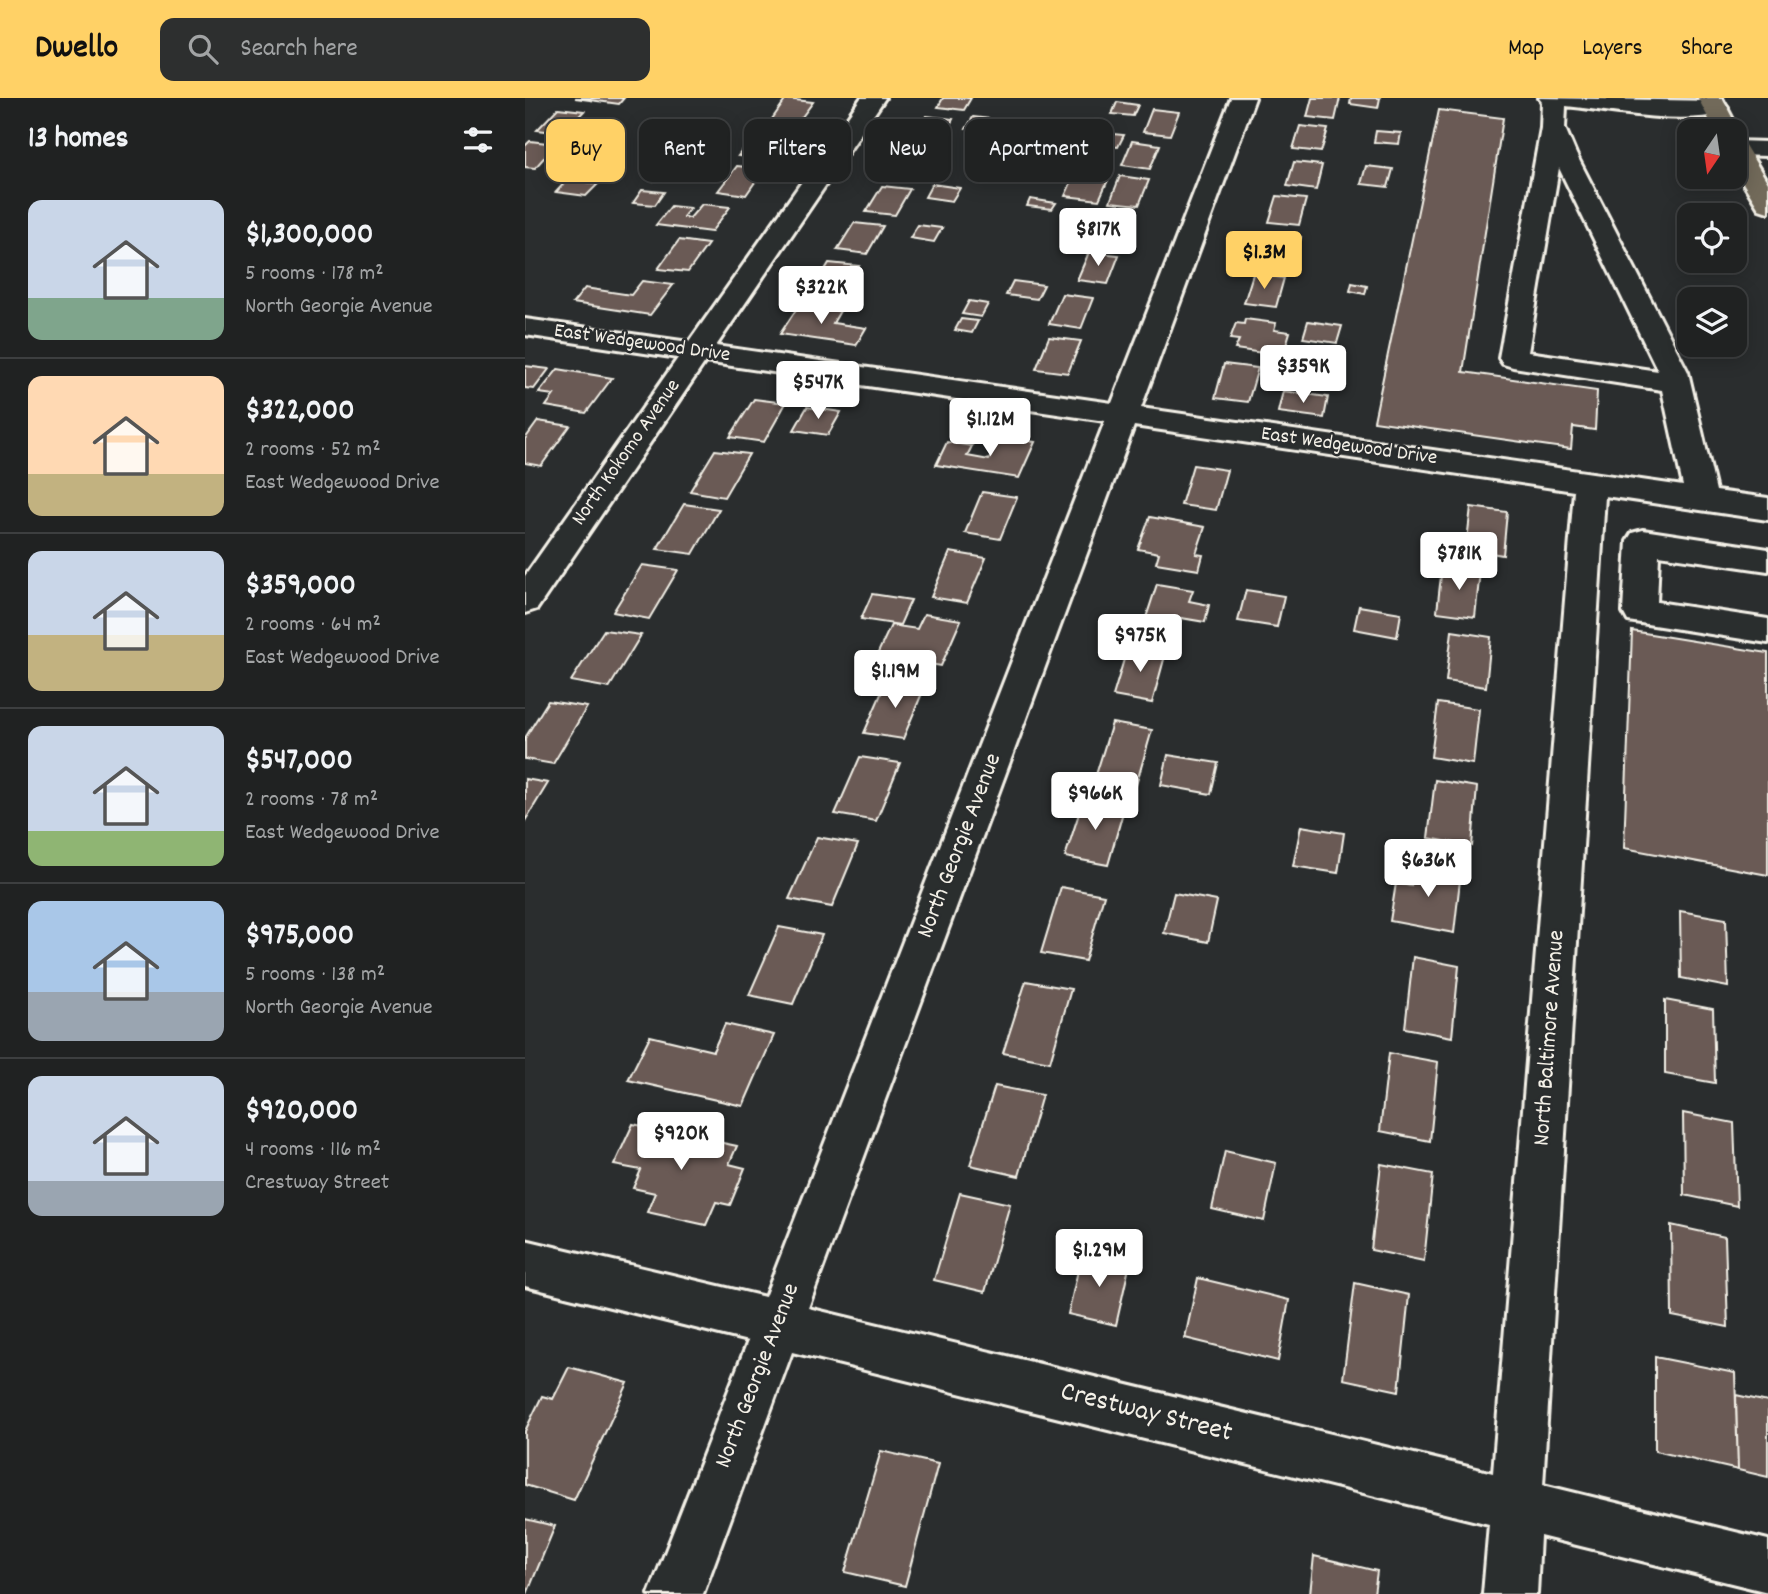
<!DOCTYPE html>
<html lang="en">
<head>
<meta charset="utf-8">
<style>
	:root { --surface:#202222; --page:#2d2f2f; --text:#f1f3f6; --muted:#a2a4a5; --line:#3d3f40; --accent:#ffd166 }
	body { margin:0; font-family:Dekko,sans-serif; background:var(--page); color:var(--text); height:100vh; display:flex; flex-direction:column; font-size:26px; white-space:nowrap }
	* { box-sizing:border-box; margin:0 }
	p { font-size:23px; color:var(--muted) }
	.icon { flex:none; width:38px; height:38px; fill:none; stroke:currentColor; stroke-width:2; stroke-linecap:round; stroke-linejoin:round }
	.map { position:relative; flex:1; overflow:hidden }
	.details { display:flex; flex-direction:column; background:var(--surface); width:525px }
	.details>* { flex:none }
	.top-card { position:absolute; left:21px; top:21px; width:665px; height:63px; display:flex; gap:14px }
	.needle { width:46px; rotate:193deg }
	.buttons { position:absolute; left:1152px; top:21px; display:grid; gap:14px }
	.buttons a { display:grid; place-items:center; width:70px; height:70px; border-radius:14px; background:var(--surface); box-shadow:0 4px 18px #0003,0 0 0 2px var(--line); font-size:35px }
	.price { position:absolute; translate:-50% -60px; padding:0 16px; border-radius:7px; background:#fff; color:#222; font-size:23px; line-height:46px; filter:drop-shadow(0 2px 4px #0008) }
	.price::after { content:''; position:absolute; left:50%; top:42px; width:21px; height:16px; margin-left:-10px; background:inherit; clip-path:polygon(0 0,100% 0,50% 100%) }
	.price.current { background:var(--accent); color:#111 }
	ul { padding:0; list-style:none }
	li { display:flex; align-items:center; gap:21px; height:175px; padding:0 28px }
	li+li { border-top:2px solid var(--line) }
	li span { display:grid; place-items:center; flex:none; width:196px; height:140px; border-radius:14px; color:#555 }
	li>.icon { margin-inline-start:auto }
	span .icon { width:84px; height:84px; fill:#fffc; stroke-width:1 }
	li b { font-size:30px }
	h2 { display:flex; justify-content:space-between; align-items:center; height:84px; padding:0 28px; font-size:30px }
	.pill { padding:0 24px; border-radius:14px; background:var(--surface); box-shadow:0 4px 18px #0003,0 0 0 2px var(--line); font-size:24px; line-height:63px }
	.pill.current { background:var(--accent); color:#111 }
	header { display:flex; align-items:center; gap:42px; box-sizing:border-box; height:98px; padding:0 35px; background:var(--accent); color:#111 }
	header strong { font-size:33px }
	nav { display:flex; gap:38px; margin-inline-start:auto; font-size:24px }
	.search { width:490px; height:63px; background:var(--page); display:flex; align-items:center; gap:18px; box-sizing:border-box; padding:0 24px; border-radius:14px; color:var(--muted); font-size:26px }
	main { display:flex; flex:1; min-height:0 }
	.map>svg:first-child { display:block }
</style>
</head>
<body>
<header>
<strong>Dwello</strong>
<div class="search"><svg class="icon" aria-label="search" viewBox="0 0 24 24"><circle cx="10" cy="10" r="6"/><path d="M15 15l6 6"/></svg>Search here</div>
<nav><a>Map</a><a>Layers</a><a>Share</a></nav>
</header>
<main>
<section class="details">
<h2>13 homes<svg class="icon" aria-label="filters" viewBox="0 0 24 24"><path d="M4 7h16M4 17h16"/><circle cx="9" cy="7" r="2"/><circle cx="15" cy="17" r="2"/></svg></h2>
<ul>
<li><span style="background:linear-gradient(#c9d6e8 70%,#7fa58c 0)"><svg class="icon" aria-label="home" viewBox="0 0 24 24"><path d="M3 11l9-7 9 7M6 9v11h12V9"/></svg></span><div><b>$1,300,000</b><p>5 rooms · 178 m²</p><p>North Georgie Avenue</p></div></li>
<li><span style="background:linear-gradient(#ffd9b3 70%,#c2b280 0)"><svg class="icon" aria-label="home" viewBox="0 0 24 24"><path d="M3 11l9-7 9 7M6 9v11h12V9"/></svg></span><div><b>$322,000</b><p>2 rooms · 52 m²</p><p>East Wedgewood Drive</p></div></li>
<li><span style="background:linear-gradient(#c9d6e8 60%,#c2b280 0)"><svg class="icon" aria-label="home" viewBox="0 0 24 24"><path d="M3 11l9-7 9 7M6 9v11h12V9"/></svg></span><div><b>$359,000</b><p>2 rooms · 64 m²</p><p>East Wedgewood Drive</p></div></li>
<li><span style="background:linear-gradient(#c9d6e8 75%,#8fb573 0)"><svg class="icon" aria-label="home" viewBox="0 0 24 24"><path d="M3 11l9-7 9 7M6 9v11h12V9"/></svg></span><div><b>$547,000</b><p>2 rooms · 78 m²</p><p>East Wedgewood Drive</p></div></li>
<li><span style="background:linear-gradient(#a9c7e8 65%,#9aa5b1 0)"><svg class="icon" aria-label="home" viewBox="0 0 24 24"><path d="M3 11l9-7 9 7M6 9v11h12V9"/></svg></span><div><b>$975,000</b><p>5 rooms · 138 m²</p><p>North Georgie Avenue</p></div></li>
<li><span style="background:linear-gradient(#c9d6e8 75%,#9aa5b1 0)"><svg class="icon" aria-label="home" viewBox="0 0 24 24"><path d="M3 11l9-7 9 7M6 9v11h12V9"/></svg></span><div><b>$920,000</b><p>4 rooms · 116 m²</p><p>Crestway Street</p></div></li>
</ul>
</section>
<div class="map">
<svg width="1243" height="1496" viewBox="0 0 1243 1496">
	<rect width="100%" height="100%" fill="#2a2d2e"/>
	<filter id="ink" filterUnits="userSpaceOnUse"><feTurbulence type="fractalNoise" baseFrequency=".0143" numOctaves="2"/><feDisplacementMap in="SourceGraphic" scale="14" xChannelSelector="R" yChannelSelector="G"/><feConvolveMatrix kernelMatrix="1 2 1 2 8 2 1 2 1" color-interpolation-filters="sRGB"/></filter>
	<g filter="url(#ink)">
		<path fill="#6b5a55" stroke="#f4f1e8" stroke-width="2" d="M50,0H99L94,6Z
			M418,0H446L439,12L413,9Z
			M787,0H815L810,22L782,19Z
			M826,0H855L853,10L825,6Z
			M261,1L288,4L271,27L245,24Z
			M592,4L613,7L608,18L587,16Z
			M33,10L59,13L38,35L12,32Z
			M627,11L654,14L645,37L618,34Z
			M914,12L978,20L938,274L1072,293L1070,332L1048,329L1046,351L849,323Z
			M401,18L428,21L415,45L387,41Z
			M448,19L475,22L469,34L441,31Z
			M65,24L90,27L78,40L52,37Z
			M775,28L803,31L796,54L768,51Z
			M555,33L599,37L593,49L550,44Z
			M851,33L876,35L874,46L849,44Z
			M231,35L258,38L241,61L213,58Z
			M5,43L31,46L10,70L0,69V48Z
			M607,43L635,47L625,71L597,67Z
			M386,53L413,56L399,81L371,78Z
			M157,64L162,77L129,83L124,70Z
			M769,64L797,67L791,92L762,88Z
			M212,68L239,71L221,97L193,93Z
			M841,68L868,71L863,89L836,86Z
			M549,78L583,82L574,102L540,98Z
			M595,78L624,82L614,107L585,104Z
			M43,81L73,86L61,98L31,94Z
			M407,86L435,90L427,103L400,99Z
			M357,88L385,91L370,117L341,114Z
			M117,92L139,94L130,107L108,105Z
			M752,98L781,101L774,127L744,124Z
			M505,101L531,105L527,111L502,108Z
			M177,106L205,109L186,134L131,127L146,108L165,110L158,119L165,120Z
			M578,115L607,119L596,146L566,142Z
			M329,125L358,128L342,156L312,152Z
			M393,127L417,130L409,144L385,140Z
			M746,135L776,139L769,167L738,163Z
			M154,142L183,146L163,174L133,171Z
			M564,154L594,157L583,186L552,182Z
			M304,165L334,168L317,197L287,193Z
			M728,176L759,180L751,209L719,205Z
			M117,183L148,187L125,217L48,205L60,190L106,197Z
			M488,183L519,187L512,201L481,197Z
			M827,185L842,188L840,196L825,193Z
			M537,196L568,200L556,231L524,226Z
			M444,203L463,206L456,219L437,216Z
			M274,207L315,213L308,225L341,230L331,247L255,236Z
			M436,221L453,223L447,235L430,232Z
			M720,221L751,225L749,232L765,234L758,258L710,251L714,242L705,241L711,225L719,226Z
			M783,223L817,228L812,245L778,240Z
			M524,239L556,243L543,275L511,271Z
			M699,266L733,270L723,304L690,300Z
			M0,268L24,271L9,291L0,290Z
			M33,271L87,280L61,315L21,308L29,297L14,295Z
			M758,293L803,299L799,320L753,314Z
			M229,301L261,305L239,344L205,339Z
			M282,309L316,314L303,337L269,332Z
			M13,323L45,328L16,368L0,365V341Z
			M475,338L510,344L494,380L411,367L422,344L447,348L442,358L464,362Z
			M190,352L224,356L199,399L165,393Z
			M668,367L702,372L691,412L656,407Z
			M457,394L492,399L475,441L440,435Z
			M159,406L194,411L168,456L132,451Z
			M946,409L982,414L978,457L941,451Z
			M625,419L680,429L671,456L678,457L674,472L631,465L634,455L613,451Z
			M425,454L461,460L442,505L406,499Z
			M117,467L153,472L124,521L88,514Z
			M917,468L955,473L950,519L912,514Z
			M632,486L668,492L664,503L684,507L680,524L656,520L652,536L618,529Z
			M721,492L759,498L752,529L713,523Z
			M347,496L386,502L375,527L336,521Z
			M834,508L876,515L872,539L829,531Z
			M399,516L436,522L416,568L352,557L366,527L392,531Z
			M79,532L116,537L84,590L46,583Z
			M927,533L966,539L961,589L921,583Z
			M1107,533L1243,555V777L1099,750Z
			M603,548L641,554L627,605L588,598Z
			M362,582L400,588L378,641L339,635Z
			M23,603L62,609L28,666L0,661V640Z
			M913,605L954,611L948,666L906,659Z
			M587,625L627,632L611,687L570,680Z
			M643,657L693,665L686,696L636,687Z
			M335,659L375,665L351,723L310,716Z
			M0,681L23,685L0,723Z
			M910,682L952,689L947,748L903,740Z
			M559,700L600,707L583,767L540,759Z
			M776,728L819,735L813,775L768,768Z
			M292,739L333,746L307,809L264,801Z
			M890,764L936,773L929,835L865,823L871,785L886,788Z
			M536,789L579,797L560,863L516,855Z
			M649,795L692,803L683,844L639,835Z
			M1155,813L1201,821L1203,889L1156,880Z
			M254,829L297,837L268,906L224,897Z
			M888,859L934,868L927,939L880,930Z
			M501,883L546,891L525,964L478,955Z
			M1140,902L1188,911L1190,985L1140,976Z
			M200,926L249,937L218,1008L103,982L125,938L188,953Z
			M864,955L913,964L905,1043L855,1033Z
			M470,988L517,997L494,1078L445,1067Z
			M1158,1015L1209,1025L1212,1108L1159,1097Z
			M108,1026L212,1048L204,1066L220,1070L205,1107L191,1104L181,1127L122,1114L130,1095L108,1090L116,1072L89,1067Z
			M700,1053L751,1065L739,1123L687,1111Z
			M856,1066L908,1076L899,1163L846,1152Z
			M435,1095L485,1106L460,1194L409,1182Z
			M1146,1127L1200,1139L1203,1229L1147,1218Z
			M557,1155L605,1165L591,1227L543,1216Z
			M673,1180L764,1202L753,1263L660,1240Z
			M830,1185L884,1197L874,1293L818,1281Z
			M1130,1259L1210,1275L1213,1372L1130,1353Z
			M44,1269L103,1285L49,1402L0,1387V1333L17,1298L28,1301Z
			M1211,1297L1243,1304V1379L1213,1372Z
			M356,1353L413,1366L380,1488L320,1474Z
			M0,1421L30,1428L2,1496H0Z
			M789,1458L852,1473L849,1496H785Z"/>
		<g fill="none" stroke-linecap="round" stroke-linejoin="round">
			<defs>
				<path id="minor" d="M336,0H360L191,248L587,305L706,0H730L616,310L1158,388L1137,292L988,269L978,266L974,260L1016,30L1017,4L1014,0L1191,3L1199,5L1203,10L1199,15C1153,27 1088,13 1041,8L1040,30L1051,56L1163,274L1191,393L1243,400V422L1080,398L1018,1387L1243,1442V1494L1015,1438L1012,1496H958L964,1426L267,1254L178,1496H124L223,1243L0,1188V1142L240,1199L580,323L180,264L12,511L0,515V478L153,260L0,237V221L164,244ZM1034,70L1133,273L1003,254ZM609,328L1049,393L968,1375L283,1210Z
					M1209,43L1243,44V58L1209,57Z
					M1118,432L1243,451V473L1134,457L1132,504L1243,521V545L1103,523L1098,514L1102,443L1107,435Z"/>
				<path id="major" d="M1173,0H1197L1214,33L1211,38L1209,33H1190Z
					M1209,42L1218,44L1243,85V114L1234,111L1209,70Z"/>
			</defs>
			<use href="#minor" stroke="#f4f1e8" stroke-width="6"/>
			<use href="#major" stroke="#f4f1e8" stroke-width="6"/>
			<use href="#minor" fill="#2a2d2e" fill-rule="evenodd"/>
			<use href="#major" fill="#726b5a" fill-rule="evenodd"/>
		</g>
	</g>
	<g text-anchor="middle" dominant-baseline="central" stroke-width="5" stroke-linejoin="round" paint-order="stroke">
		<g font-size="21" fill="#f4f1e8" stroke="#2a2d2e">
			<text transform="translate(117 246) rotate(8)">East Wedgewood Drive</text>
			<text transform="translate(824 349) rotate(8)">East Wedgewood Drive</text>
			<text transform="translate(102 355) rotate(-55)">North Kokomo Avenue</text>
		</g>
		<g font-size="24" fill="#f4f1e8" stroke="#2a2d2e">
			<text transform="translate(435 748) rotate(-69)">North Georgie Avenue</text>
			<text transform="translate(1025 940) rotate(-86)">North Baltimore Avenue</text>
			<text transform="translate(233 1278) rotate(-69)">North Georgie Avenue</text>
		</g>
		<g font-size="28" fill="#f4f1e8" stroke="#2a2d2e">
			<text transform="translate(621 1316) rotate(14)">Crestway Street</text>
		</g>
	</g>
</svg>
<div class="buttons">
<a><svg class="needle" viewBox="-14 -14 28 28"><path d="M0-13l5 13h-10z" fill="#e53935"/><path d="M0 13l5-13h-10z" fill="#a2a4a5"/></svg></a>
<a><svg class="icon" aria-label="locate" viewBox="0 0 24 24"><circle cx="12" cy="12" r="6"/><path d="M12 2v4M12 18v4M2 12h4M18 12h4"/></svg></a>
<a><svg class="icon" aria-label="layers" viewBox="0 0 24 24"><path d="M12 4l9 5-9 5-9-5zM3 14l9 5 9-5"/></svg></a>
</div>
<b class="price" style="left:573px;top:170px">$817K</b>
<b class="price current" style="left:739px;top:193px">$1.3M</b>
<b class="price" style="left:296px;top:228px">$322K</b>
<b class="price" style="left:778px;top:307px">$359K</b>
<b class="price" style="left:293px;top:323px">$547K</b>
<b class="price" style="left:465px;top:360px">$1.12M</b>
<b class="price" style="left:934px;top:494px">$781K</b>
<b class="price" style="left:615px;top:576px">$975K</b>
<b class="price" style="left:370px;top:612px">$1.19M</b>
<b class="price" style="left:570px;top:734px">$966K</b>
<b class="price" style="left:903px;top:801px">$636K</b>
<b class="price" style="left:156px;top:1074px">$920K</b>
<b class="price" style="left:574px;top:1191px">$1.29M</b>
<div class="top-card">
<a class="pill current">Buy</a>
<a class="pill">Rent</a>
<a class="pill">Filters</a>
<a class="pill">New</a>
<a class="pill">Apartment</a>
</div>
</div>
</main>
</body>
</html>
